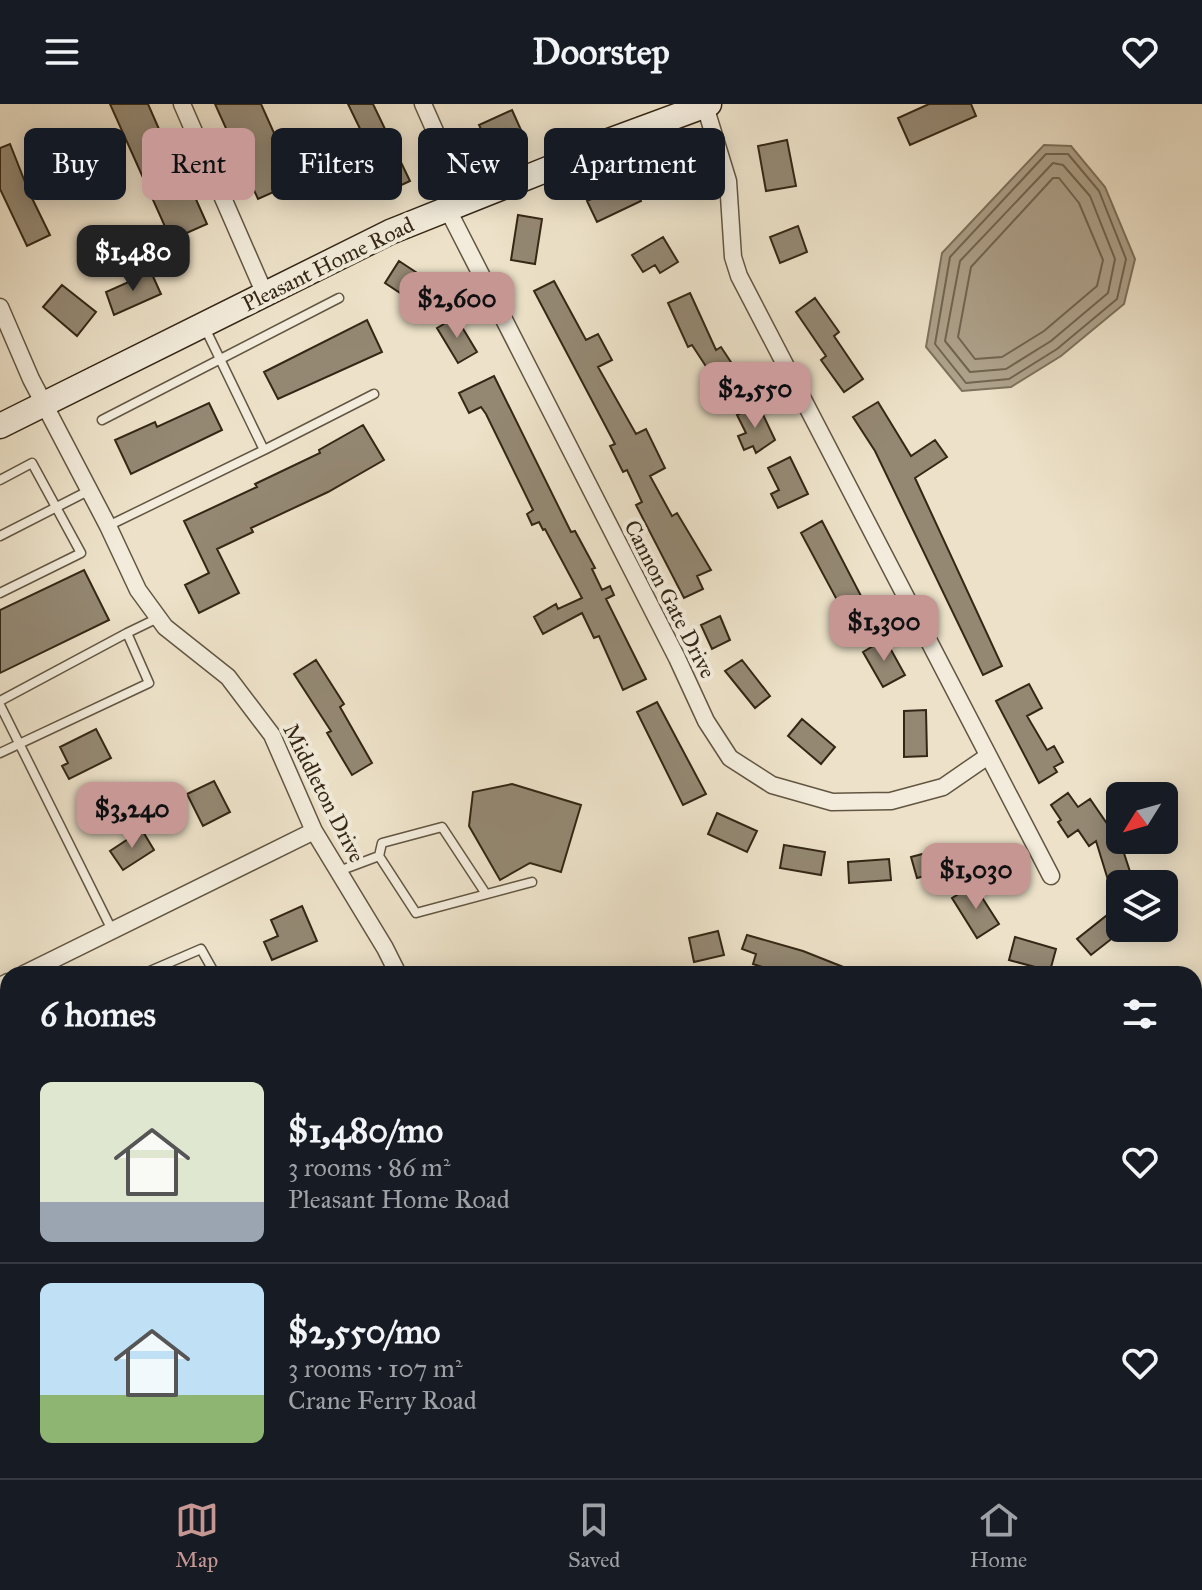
<!DOCTYPE html>
<html lang="en">
<head>
<meta charset="utf-8">
<style>
	:root { --surface:#171b24; --page:#242831; --text:#f1f3f6; --muted:#9ea1a6; --line:#363941; --accent:#c59692 }
	body { margin:0; font-family:"IM FELL Great Primer",serif; background:var(--page); color:var(--text); height:100vh; display:flex; flex-direction:column; font-size:30px; white-space:nowrap }
	* { box-sizing:border-box; margin:0 }
	p { font-size:26px; color:var(--muted) }
	.icon { flex:none; width:44px; height:44px; fill:none; stroke:currentColor; stroke-width:2; stroke-linecap:round; stroke-linejoin:round }
	.map { position:relative; flex:1; overflow:hidden }
	.sheet { position:absolute; left:0px; top:862px; width:1202px; height:512px; display:flex; flex-direction:column; background:var(--surface); border-radius:24px 24px 0 0; box-shadow:0 4px 20px #0003 }
	.sheet>* { flex:none }
	.banner { position:absolute; left:24px; top:24px; width:800px; height:72px; display:flex; gap:16px }
	.needle { width:52px; rotate:233deg }
	.buttons { position:absolute; left:1106px; top:678px; display:grid; gap:16px }
	.buttons a { display:grid; place-items:center; width:72px; height:72px; border-radius:12px; background:var(--surface); box-shadow:0 4px 20px #0003; font-size:40px }
	.price { position:absolute; translate:-50% -68px; padding:0 18px; border-radius:16px; background:var(--accent); color:#111; font-size:26px; line-height:52px; filter:drop-shadow(0 2px 4px #0008) }
	.price::after { content:''; position:absolute; left:50%; top:48px; width:24px; height:18px; margin-left:-12px; background:inherit; clip-path:polygon(0 0,100% 0,50% 100%) }
	.price.active { background:#222; color:#fff }
	ul { padding:0; list-style:none }
	li { display:flex; align-items:center; gap:24px; height:200px; padding:0 40px }
	li+li { border-top:2px solid var(--line) }
	li span { display:grid; place-items:center; flex:none; width:224px; height:160px; border-radius:12px; color:#555 }
	li>.icon { margin-inline-start:auto }
	span .icon { width:96px; height:96px; fill:#fffc; stroke-width:1 }
	li b { font-size:34px }
	h2 { display:flex; justify-content:space-between; align-items:center; height:96px; padding:0 40px; font-size:34px }
	.chip { padding:0 28px; border-radius:12px; background:var(--surface); box-shadow:0 4px 20px #0003; font-size:28px; line-height:72px }
	.chip.active { background:var(--accent); color:#111 }
	header { display:flex; justify-content:space-between; align-items:center; height:104px; padding:0 40px; background:var(--surface); font-size:36px; font-weight:800 }
	.menu { display:flex; justify-content:space-around; align-items:center; height:112px; border-top:2px solid var(--line); background:var(--surface); font-size:22px; color:var(--muted) }
	.menu a { display:grid; justify-items:center; gap:4px }
	.menu .active { color:var(--accent) }
	.map>svg:first-child { display:block }
</style>
</head>
<body>
<header><svg class="icon" aria-label="menu" viewBox="0 0 24 24"><path d="M4 6h16M4 12h16M4 18h16"/></svg>Doorstep<svg class="icon" aria-label="heart" viewBox="0 0 24 24"><path d="M12 20l-8-8c-3-5 5-10 8-4 3-6 11-1 8 4z"/></svg></header>
<div class="map">
<svg width="1202" height="1374" viewBox="0 0 1202 1374">
	<rect width="100%" height="100%" fill="#ede2c9"/>
	<filter id="stains"><feTurbulence type="fractalNoise" baseFrequency=".0025" numOctaves="4"/><feColorMatrix values="0 0 0 0 .2 0 0 0 0 .09 0 0 0 0 .02 0 0 0 .5 -.17"/></filter>
	<radialGradient id="worn" r=".72"><stop offset=".6" stop-color="#630" stop-opacity="0"/><stop offset="1" stop-color="#630" stop-opacity=".3"/></radialGradient>
	<path fill="#aea28c" stroke="#7d715c" stroke-width="2" d="M1044,41L1071,42L1105,83L1135,155L1124,200L1061,252L1011,283L962,287L926,243L942,149Z"/>
	<g fill="none" stroke-linecap="round" stroke-linejoin="round">
		<path stroke="#716450" stroke-width="2" d="M1046,50H1068L1099,87L1126,155L1117,195L1057,245L1009,275L966,279L935,240L950,153Z
			M1053,59L1063,61L1090,92L1115,155L1108,189L1051,237L1006,265L970,268L945,237L960,157Z
			M1053,74H1059L1079,99L1103,156L1097,182L1044,227L1002,253L975,255L958,233L971,163Z"/>
	</g>
	<path fill="#948873" stroke="#342715" stroke-width="2" d="M110,0H148L169,48L174,46L207,120L171,136Z
		M215,0H261L296,78L258,95Z
		M348,0H373L410,77L374,94L366,75L381,68Z
		M929,0H971L976,12L910,41L898,14Z
		M512,6L521,26L489,41L479,21Z
		M787,36L796,82L766,87L758,42Z
		M10,40L29,88L50,131L27,142L0,85V44Z
		M631,77L641,97L597,118L587,97Z
		M518,111L542,115L535,160L511,156Z
		M798,122L807,148L780,159L770,133Z
		M663,133L678,158L660,169L655,161L643,168L632,151Z
		M399,157L440,184L426,206L385,179Z
		M151,168L161,190L114,211L106,188Z
		M554,177L586,236L598,230L612,256L598,263L636,330L646,325L665,364L650,372L672,412L677,409L711,466L697,472L703,485L684,494L636,401L642,398L627,366L623,368L610,342L615,340L534,187Z
		M62,181L96,208L77,232L43,203Z
		M690,189L716,246L721,243L744,278L724,290L692,241L688,243L668,199Z
		M815,194L839,228L834,232L863,275L844,288L821,256L826,252L796,208Z
		M456,213L477,248L458,259L437,224Z
		M367,216L382,248L278,295L264,268Z
		M494,272L571,428L575,427L595,464L592,465L602,486L610,482L614,491L606,495L646,575L623,586L599,532L594,534L582,509L543,530L534,513L556,500L558,505L582,494L545,425L543,426L539,418L532,421L527,410L533,406L486,310L481,303L469,309L459,289Z
		M878,298L911,352L935,336L947,353L915,374L1002,562L983,571L875,347L853,313Z
		M209,299L222,326L131,370L115,336L155,318L157,323Z
		M758,300L775,336L756,349L753,342L744,346L738,332L746,329L737,311Z
		M363,321L384,356L328,388L251,424L253,428L217,445L239,489L199,509L185,481L209,469L184,417L257,383L255,380L320,349L319,346Z
		M790,353L808,390L778,404L771,390L779,386L768,364Z
		M822,417L872,513L852,524L801,429Z
		M84,466L109,516L0,569V506Z
		M720,512L730,536L712,545L701,521Z
		M885,535L905,571L883,583L863,548Z
		M316,556L344,600L340,603L372,659L352,671L327,629L331,627L294,570Z
		M742,556L770,592L755,604L725,567Z
		M1029,580L1042,604L1027,612L1047,646L1054,642L1063,658L1054,663L1057,668L1039,679L996,597Z
		M657,598L706,690L683,701L637,608Z
		M926,606L927,652L904,653V607Z
		M802,615L835,643L821,660L788,632Z
		M96,625L111,654L69,675L62,662L68,659L60,643Z
		M214,677L230,708L203,722L187,690Z
		M512,680L581,701L561,768L530,759L500,776L469,722L473,688Z
		M1068,689L1078,703L1090,695L1121,740L1134,780H1120V805H1117L1096,737L1089,742L1078,726L1068,733L1058,718L1061,716L1051,701Z
		M717,709L757,727L747,748L708,730Z
		M142,726L154,746L123,766L110,747Z
		M784,741L825,748L821,771L780,764Z
		M953,742L959,763L917,774L911,753Z
		M889,755L891,776L849,779L848,758Z
		M974,781L999,820L977,834L952,794Z
		M302,802L317,837L272,856L264,838L278,832L271,816Z
		M1111,808L1120,819V824L1124,825L1091,851L1077,835Z
		M718,827L724,851L694,858L689,834Z
		M747,831L803,847L861,870H783L753,860L756,850L742,845Z
		M1015,833L1056,845L1050,867L1009,856Z"/>
	<g fill="none" stroke-linecap="round" stroke-linejoin="round">
		<defs>
			<path id="lane" d="M204,222L264,346L374,290
				M102,316L339,194
				M0,376L32,359L81,449L0,489
				M108,422L264,346
				M0,432L90,386
				M0,597L127,529
				M0,601L112,826
				M0,649L149,579L127,529L158,514
				M379,752L382,739L442,723L486,790
				M339,767L379,752L416,809L532,778
				M143,870L201,845L215,870
				M0,1113L8,1109
				M0,1337L8,1345
				M0,1366L8,1360
				M28,1366L36,1374
				M185,1374L187,1366"/>
			<path id="street" d="M182,0L264,188
				M423,0L466,97
				M705,2L728,77L733,153L739,172L1051,772
				M447,104L677,554L706,617L730,654L772,681L832,698L891,697L943,683L988,652
				M0,203L31,275L108,422L138,486L165,523L228,573L272,631L314,727L385,844L398,870
				M24,870L314,727
				M0,882L8,878
				M472,1366L482,1374
				M803,1366L804,1374
				M429,1374L437,1366
				M962,1374L965,1366"/>
			<path id="secondary" d="M0,322L390,128L553,63L598,41L709,0"/>
		</defs>
		<use href="#lane" stroke="#625642" stroke-width="11"/>
		<use href="#street" stroke="#625642" stroke-width="19"/>
		<use href="#secondary" stroke="#342715" stroke-width="27"/>
		<use href="#lane" stroke="#f3ecdc" stroke-width="8"/>
		<use href="#street" stroke="#f3ecdc" stroke-width="16"/>
		<use href="#secondary" stroke="#f3ecdc" stroke-width="24"/>
	</g>
	<g text-anchor="middle" dominant-baseline="central" stroke-width="8" stroke-linejoin="round" paint-order="stroke">
		<g font-size="22" fill="#342715" stroke="#f3ecdc">
			<text transform="translate(328 160) rotate(-26)">Pleasant Home Road</text>
			<text transform="translate(670 495) rotate(63)">Cannon Gate Drive</text>
			<text transform="translate(324 689) rotate(63)">Middleton Drive</text>
		</g>
	</g>
	<rect width="100%" height="100%" filter="url(#stains)"/>
	<rect width="100%" height="100%" fill="url(#worn)"/>
</svg>
<div class="buttons">
<a><svg class="needle" viewBox="-14 -14 28 28"><path d="M0-13l5 13h-10z" fill="#e53935"/><path d="M0 13l5-13h-10z" fill="#9ea1a6"/></svg></a>
<a><svg class="icon" aria-label="layers" viewBox="0 0 24 24"><path d="M12 4l9 5-9 5-9-5zM3 14l9 5 9-5"/></svg></a>
</div>
<b class="price active" style="left:133px;top:189px">$1,480</b>
<b class="price" style="left:457px;top:236px">$2,600</b>
<b class="price" style="left:755px;top:326px">$2,550</b>
<b class="price" style="left:884px;top:559px">$1,300</b>
<b class="price" style="left:132px;top:746px">$3,240</b>
<b class="price" style="left:976px;top:807px">$1,030</b>
<div class="banner">
<a class="chip">Buy</a>
<a class="chip active">Rent</a>
<a class="chip">Filters</a>
<a class="chip">New</a>
<a class="chip">Apartment</a>
</div>
<section class="sheet">
<h2>6 homes<svg class="icon" aria-label="filters" viewBox="0 0 24 24"><path d="M4 7h16M4 17h16"/><circle cx="9" cy="7" r="2"/><circle cx="15" cy="17" r="2"/></svg></h2>
<ul>
<li><span style="background:linear-gradient(#dfe7d0 75%,#9aa5b1 0)"><svg class="icon" aria-label="home" viewBox="0 0 24 24"><path d="M3 11l9-7 9 7M6 9v11h12V9"/></svg></span><div><b>$1,480/mo</b><p>3 rooms · 86 m²</p><p>Pleasant Home Road</p></div><svg class="icon" aria-label="heart" viewBox="0 0 24 24"><path d="M12 20l-8-8c-3-5 5-10 8-4 3-6 11-1 8 4z"/></svg></li>
<li><span style="background:linear-gradient(#bfe0f5 70%,#8fb573 0)"><svg class="icon" aria-label="home" viewBox="0 0 24 24"><path d="M3 11l9-7 9 7M6 9v11h12V9"/></svg></span><div><b>$2,550/mo</b><p>3 rooms · 107 m²</p><p>Crane Ferry Road</p></div><svg class="icon" aria-label="heart" viewBox="0 0 24 24"><path d="M12 20l-8-8c-3-5 5-10 8-4 3-6 11-1 8 4z"/></svg></li>
</ul>
</section>
</div>
<nav class="menu">
<a class="active"><svg class="icon" aria-label="map" viewBox="0 0 24 24"><path d="M3 6l6-2 6 2 6-2v14l-6 2-6-2-6 2zM9 4v14M15 6v14"/></svg>Map</a>
<a><svg class="icon" aria-label="saved" viewBox="0 0 24 24"><path d="M7 4h10v16l-5-4-5 4z"/></svg>Saved</a>
<a><svg class="icon" aria-label="home" viewBox="0 0 24 24"><path d="M3 11l9-7 9 7M6 9v11h12V9"/></svg>Home</a>
</nav>
</body>
</html>
